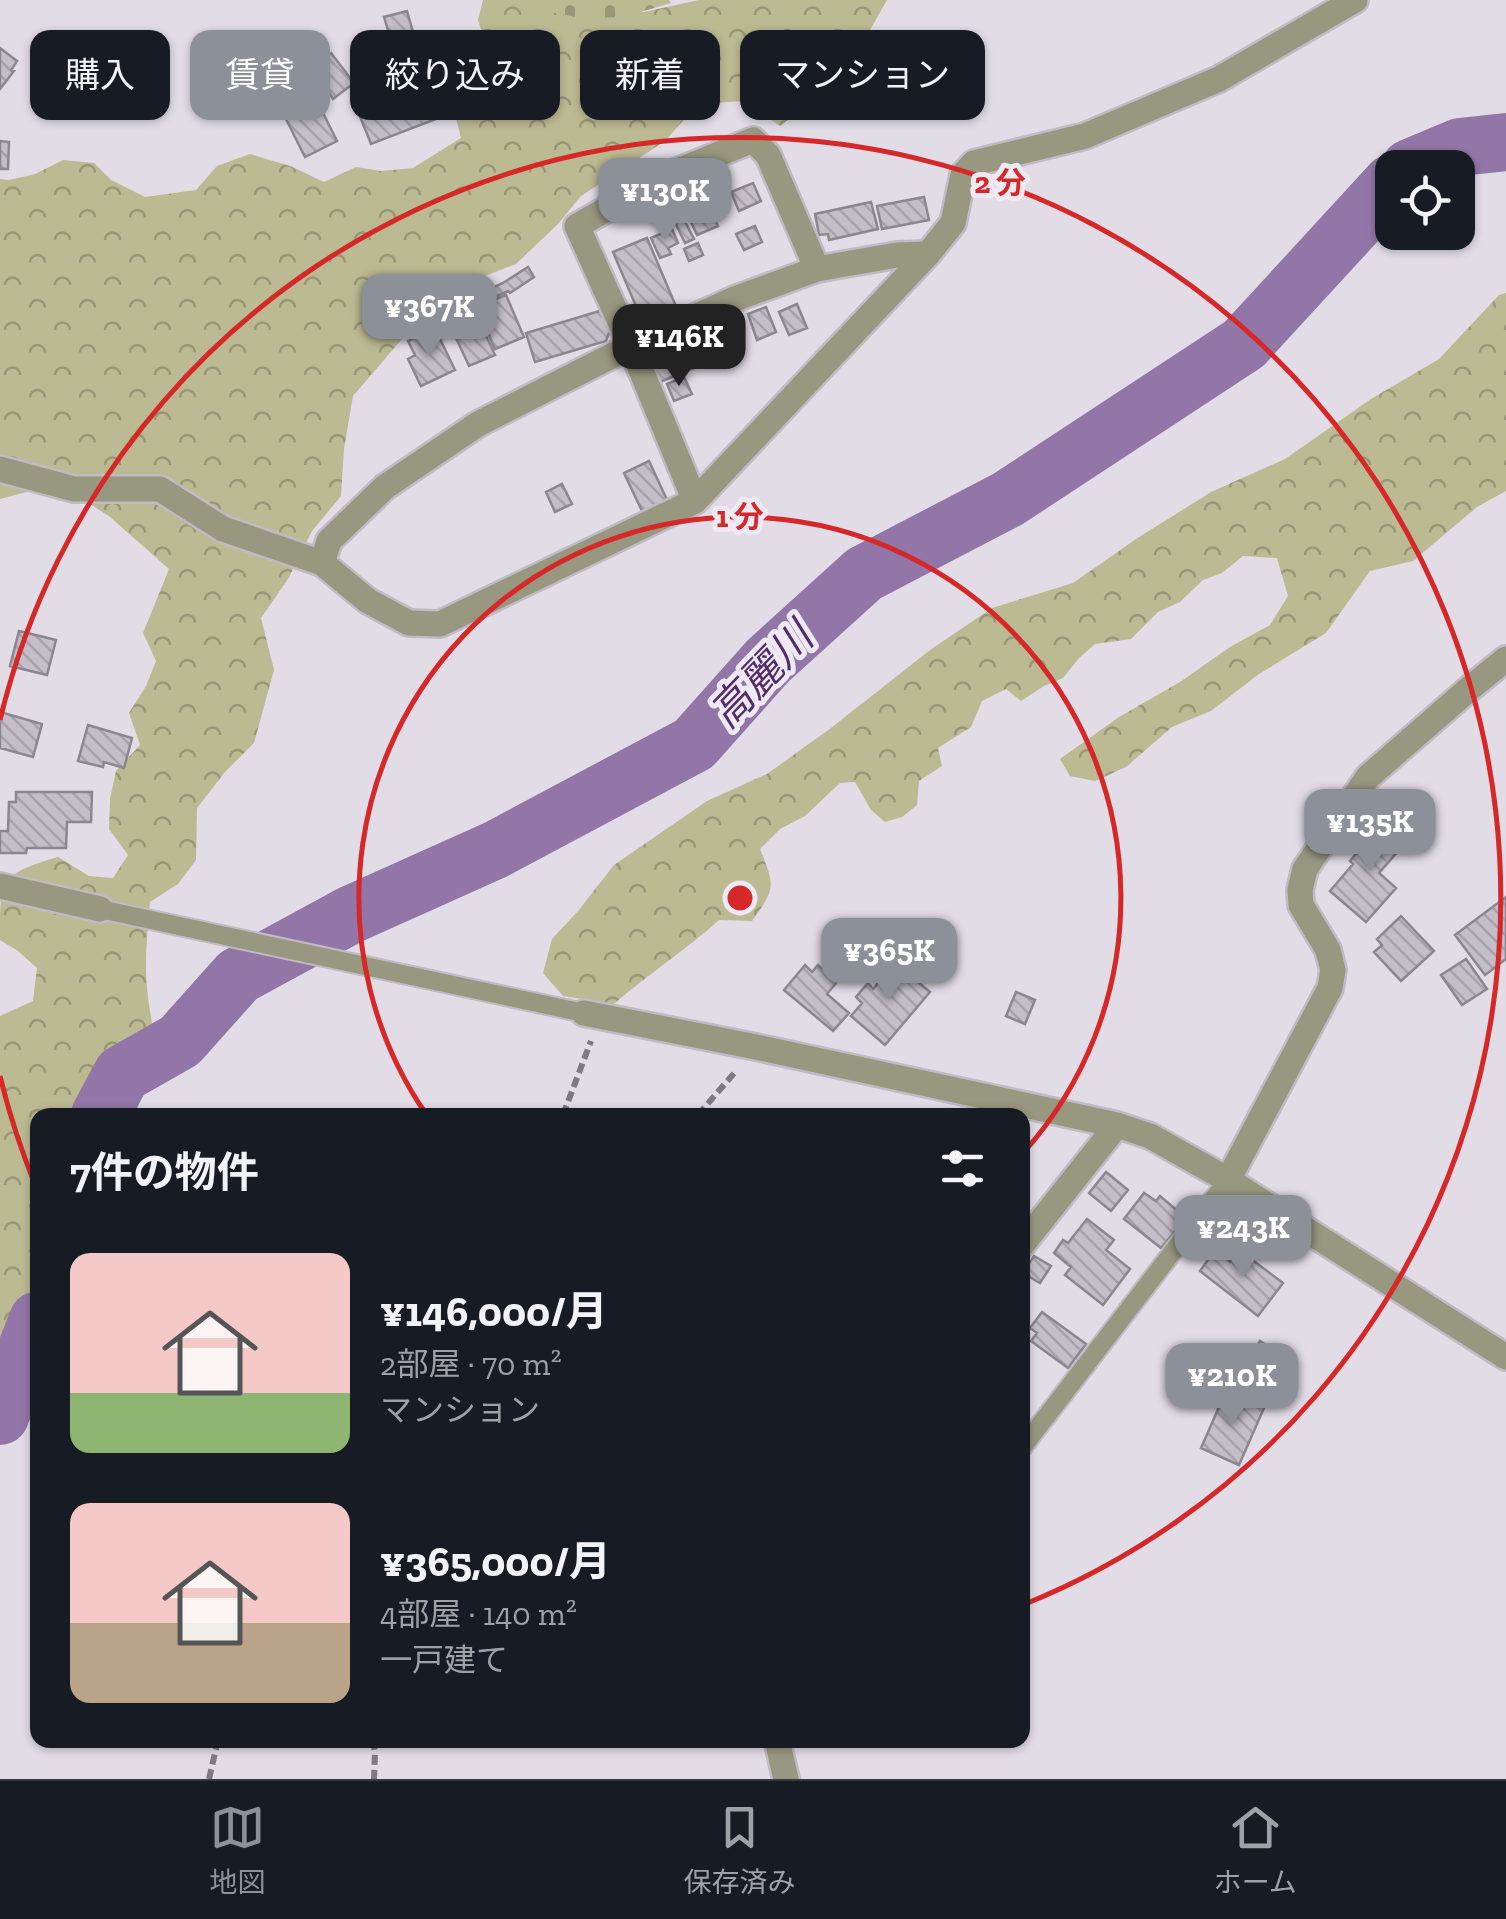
<!DOCTYPE html>
<html lang="ja">
<head>
<meta charset="utf-8">
<style>
	:root { --surface:#171b24; --page:#242831; --text:#f1f3f6; --muted:#9ea1a6; --line:#363941; --accent:#8c9099 }
	body { margin:0; font-family:"Zilla Slab","Noto Sans JP",serif; background:var(--page); color:var(--text); height:100vh; display:flex; flex-direction:column; font-size:38px; white-space:nowrap }
	* { box-sizing:border-box; margin:0 }
	p { font-size:32px; color:var(--muted) }
	.icon { flex:none; width:55px; height:55px; fill:none; stroke:currentColor; stroke-width:2; stroke-linecap:round; stroke-linejoin:round }
	.map { position:relative; flex:1; overflow:hidden }
	.side { position:absolute; left:30px; top:1108px; width:1000px; height:640px; display:flex; flex-direction:column; background:var(--surface); border-radius:20px; box-shadow:0 2px 8px #0004 }
	.side>* { flex:none }
	.hud { position:absolute; left:30px; top:30px; width:1000px; height:90px; display:flex; gap:20px }
	.buttons { position:absolute; left:1375px; top:150px; display:grid; gap:20px }
	.buttons a { display:grid; place-items:center; width:100px; height:100px; border-radius:20px; background:var(--surface); box-shadow:0 2px 8px #0004; font-size:50px }
	.price { position:absolute; translate:-50% -85px; padding:0 22px; border-radius:20px; background:var(--accent); color:#fff; font-size:32px; line-height:65px; filter:drop-shadow(0 2px 5px #0008) }
	.price::after { content:''; position:absolute; left:50%; top:60px; width:30px; height:22px; margin-left:-15px; background:inherit; clip-path:polygon(0 0,100% 0,50% 100%) }
	.price.on { background:#222; color:#fff }
	ul { padding:0; list-style:none }
	li { display:flex; align-items:center; gap:30px; height:250px; padding:0 40px }
	li span { display:grid; place-items:center; flex:none; width:280px; height:200px; border-radius:20px; color:#555 }
	li>.icon { margin-inline-start:auto }
	span .icon { width:120px; height:120px; fill:#fffc; stroke-width:1 }
	li b { font-size:42px }
	h2 { display:flex; justify-content:space-between; align-items:center; height:120px; padding:0 40px; font-size:42px }
	.chip { padding:0 35px; border-radius:20px; background:var(--surface); box-shadow:0 2px 8px #0004; font-size:35px; line-height:90px }
	.chip.on { background:var(--accent); color:#fff }
	.dock { display:flex; justify-content:space-around; align-items:center; height:140px; border-top:2px solid var(--line); background:var(--surface); font-size:28px; color:var(--muted) }
	.dock a { display:grid; justify-items:center; gap:5px }
	.dock .on { color:var(--accent) }
	.map>svg:first-child { display:block }
</style>
</head>
<body>
<div class="map">
<svg width="1506" height="1779" viewBox="0 0 1506 1779">
	<defs>
		<pattern id="forest-crowns" width="20" height="18" patternUnits="userSpaceOnUse" patternTransform="scale(2.5)"><rect width="20" height="18" fill="#bcba93"/><path d="M2 6a3 3 0 1 1 6 0M12 15a3 3 0 1 1 6 0" fill="none" stroke="#989778"/></pattern>
		<pattern id="cemetery-stones" width="16" height="16" patternUnits="userSpaceOnUse" patternTransform="scale(2.5)"><rect width="16" height="16" fill="#bcba93"/><path d="M2 7V4a2 2 0 0 1 4 0v3zM10 15v-3a2 2 0 0 1 4 0v3z" fill="#989778"/></pattern>
		<pattern id="building-back-hatch" width="6" height="6" patternUnits="userSpaceOnUse" patternTransform="scale(2.5)"><rect width="6" height="6" fill="#c3bec7"/><path d="M-1 5l2 2M0 0l6 6M5-1l2 2" fill="none" stroke="#a7a3ab"/></pattern>
	</defs>
	<rect width="100%" height="100%" fill="#e1dce6"/>
	<path fill="url(#forest-crowns)" d="M483,0H552L644,12L699,0H887L870,30L817,98L780,126L745,101L698,104L665,141L581,196L558,224L516,264L464,284L436,305L408,332L353,396L344,449L341,496L312,531L288,579L261,618L274,670L254,743L225,772L197,808L196,860L178,884L150,902C148,930 144,959 147,987C149,1016 159,1043 153,1072C149,1086 139,1100 135,1115H38L37,1372L24,1388L0,1445V1016L33,1001L37,968L18,951L0,940C0,879 0,874 58,857L89,876L113,878L128,855L109,829L110,799L116,771L140,745L129,713L146,686L156,661L143,633L169,569L110,517L81,498L34,490L0,499V179L9,180L35,174L63,160L94,163L111,180L145,197L196,190L217,166L250,154L290,166L324,182L356,167L381,171L413,168L461,138L453,106L470,83L472,61L486,44L478,20Z
		M1506,293V491L1477,507L1413,561L1370,571L1326,633L1259,674L1211,711L1172,727L1126,767L1095,781L1070,776L1060,759L1119,717L1180,682L1230,647L1270,625L1288,596L1277,558L1243,556L1222,573L1203,580L1180,602L1158,612L1131,639L1095,644L1079,658L1063,678L1044,686L1021,701L1006,689L982,701L971,727L938,748L942,766L919,781L917,805L902,817L885,822L871,810L855,782L840,783L805,816L780,829L760,849C775,886 776,888 752,921L719,920C686,950 648,974 614,1004L563,996L543,973L552,939L578,911L614,865L707,801L767,774L831,728L930,650L992,608L1073,583L1136,539L1211,492L1285,459L1371,399L1439,359L1499,295Z"/>
	<path fill="url(#cemetery-stones)" d="M532,0H669L671,3L630,15L592,20L539,10Z"/>
	<g fill="none" stroke-linecap="round" stroke-linejoin="round">
		<path stroke="#9276a7" stroke-width="58" d="M1410,168L1460,147L1506,142
			M100,1115L122,1074L180,1041L238,976L350,915L495,850L694,744L768,661L864,574L1008,499L1244,344L1392,183
			M0,1416L38,1320"/>
	</g>
	<path fill="url(#building-back-hatch)" stroke="#8b868f" stroke-width="2.5" d="M407,11L416,43L394,50L384,17Z
		M0,48L17,61L11,70L14,71L0,89Z
		M331,53L354,83L333,99L328,92L323,95L306,72Z
		M422,70L441,117L371,144L353,99L371,92L367,81L386,73L390,83Z
		M313,93L337,141L305,157L281,109Z
		M0,141L9,142L8,169H0Z
		M753,183L761,201L739,211L731,192Z
		M672,185L683,210L670,215L659,191Z
		M924,197L929,220L882,229L877,206Z
		M706,200L718,226L697,235L685,209Z
		M871,202L878,229L829,240L828,234L819,235L815,214Z
		M681,214L694,239L685,243L673,218Z
		M755,226L762,242L744,250L736,234Z
		M672,229L678,243L668,248L671,254L660,258L651,238Z
		M647,238L678,311L644,325L613,252Z
		M698,243L703,255L689,261L684,249Z
		M528,267L534,277L510,293L508,291L476,305L472,297L503,283Z
		M506,295L524,337L495,349L477,307Z
		M469,299L495,355L469,366L451,327L444,330L436,314Z
		M797,304L807,328L789,335L779,312Z
		M766,307L776,332L757,340L748,314Z
		M606,309L611,328L606,341L535,362L526,333Z
		M429,331L434,341L440,339L455,370L421,386L408,359L415,355L408,341Z
		M692,339L703,364L655,384L644,358Z
		M684,377L692,394L674,401L667,384Z
		M649,461L668,502L643,513L624,473Z
		M562,484L572,504L555,512L546,492Z
		M19,631L56,640L47,675L10,666Z
		M0,712L42,724L33,757L0,748Z
		M88,725L132,738L124,768L104,762L103,767L78,761Z
		M16,792H92L91,822H67L66,848H27L26,853H0V831H8L9,802H16Z
		M1385,821L1407,841L1379,873L1396,888L1366,922L1330,891L1353,864L1350,861Z
		M1506,897V959L1485,975L1455,935Z
		M1401,916L1434,951L1401,981L1374,952L1382,945L1377,939Z
		M1466,959L1487,989L1462,1005L1441,975Z
		M895,963L930,992L885,1045L851,1016L862,1003L856,997L868,983L873,989Z
		M805,965L812,972L818,965L837,982L827,994L849,1013L833,1031L784,990Z
		M1016,992L1035,1000L1025,1024L1006,1016Z
		M1106,1172L1128,1190L1111,1211L1089,1193Z
		M1144,1193L1156,1201L1160,1196L1186,1218L1161,1248L1124,1219Z
		M1087,1219L1114,1240L1106,1250L1130,1269L1103,1305L1065,1275L1071,1267L1054,1253L1063,1240L1068,1243Z
		M1215,1250L1230,1262L1239,1250L1283,1283L1258,1316L1200,1271Z
		M1034,1256L1051,1266L1040,1283L1023,1273Z
		M1042,1312L1086,1344L1068,1368L1031,1341L1037,1333L1030,1328Z
		M1260,1341L1272,1349L1262,1366L1249,1358Z
		M1226,1391L1264,1408L1239,1465L1201,1448Z"/>
	<g fill="none" stroke-linecap="round" stroke-linejoin="round">
		<defs>
			<path id="lane" d="M100,909L584,1013
				M1022,1448L1228,1180"/>
			<path id="street" d="M928,254L897,255L817,269L737,298L631,346L478,424L385,487L329,541L322,563L368,601L409,623L440,624L695,501L928,254L953,223L963,175L974,163L1085,136L1219,79L1355,0
				M0,469L74,489H160L223,529L322,563
				M695,501L631,346L577,226L663,177L753,140L768,155L817,269
				M0,886L100,909
				M584,1013L756,1047L1117,1125L1150,1136L1228,1180L1506,1357
				M1228,1180L1330,988L1333,970L1328,950L1301,905L1300,890L1305,869L1368,777L1469,689L1506,659
				M1022,1245L1117,1125
				M777,1740L786,1779"/>
		</defs>
		<use href="#lane" stroke="#bfbac3" stroke-width="22"/>
		<use href="#street" stroke="#bfbac3" stroke-width="30"/>
		<path stroke="#7e7a81" stroke-width="6" stroke-dasharray="10 5" stroke-linecap="butt" d="M563,1115L591,1041
			M698,1115L736,1071
			M373,1740L375,1752L374,1779
			M897,1740L902,1741
			M209,1779L218,1740"/>
		<use href="#lane" stroke="#98977f" stroke-width="18"/>
		<use href="#street" stroke="#98977f" stroke-width="25"/>
	</g>
	<g fill="none" stroke="#d62828" stroke-width="5">
		<path d="M426 1114A381 381 0 1 1 1023 1153"/>
		<path d="M37 1189A761 761 0 0 1 0 1076M0 720A761 761 0 1 1 1025 1604"/>
	</g>
	<g text-anchor="middle" dominant-baseline="central" stroke-width="10" stroke-linejoin="round" paint-order="stroke">
		<g font-size="42" font-style="italic" fill="#522d6a" stroke="#efe9f3">
			<text transform="translate(761 675) rotate(-46)">高麗川</text>
		</g>
	</g>
	<circle cx="740" cy="898" r="15" fill="#d62828" stroke="#efe9f3" stroke-width="5"/>
	<g font-size="30" text-anchor="middle" font-weight="bold" fill="#d62828" stroke="#efe9f3" stroke-width="10" stroke-linejoin="round" paint-order="stroke">
		<text x="1000" y="193">2 分</text>
		<text x="740" y="527">1 分</text>
	</g>
</svg>
<div class="buttons">
<a><svg class="icon" aria-label="locate" viewBox="0 0 24 24"><circle cx="12" cy="12" r="6"/><path d="M12 2v4M12 18v4M2 12h4M18 12h4"/></svg></a>
</div>
<b class="price" style="left:665px;top:243px">¥130K</b>
<b class="price" style="left:429px;top:359px">¥367K</b>
<b class="price on" style="left:679px;top:389px">¥146K</b>
<b class="price" style="left:1370px;top:874px">¥135K</b>
<b class="price" style="left:889px;top:1003px">¥365K</b>
<b class="price" style="left:1243px;top:1280px">¥243K</b>
<b class="price" style="left:1232px;top:1428px">¥210K</b>
<div class="hud">
<a class="chip">購入</a>
<a class="chip on">賃貸</a>
<a class="chip">絞り込み</a>
<a class="chip">新着</a>
<a class="chip">マンション</a>
</div>
<section class="side">
<h2>7件の物件<svg class="icon" aria-label="filters" viewBox="0 0 24 24"><path d="M4 7h16M4 17h16"/><circle cx="9" cy="7" r="2"/><circle cx="15" cy="17" r="2"/></svg></h2>
<ul>
<li><span style="background:linear-gradient(#f6c9c9 70%,#8fb573 0)"><svg class="icon" aria-label="home" viewBox="0 0 24 24"><path d="M3 11l9-7 9 7M6 9v11h12V9"/></svg></span><div><b>¥146,000/月</b><p>2部屋 · 70 m²</p><p>マンション</p></div></li>
<li><span style="background:linear-gradient(#f6c9c9 60%,#b9a48a 0)"><svg class="icon" aria-label="home" viewBox="0 0 24 24"><path d="M3 11l9-7 9 7M6 9v11h12V9"/></svg></span><div><b>¥365,000/月</b><p>4部屋 · 140 m²</p><p>一戸建て</p></div></li>
</ul>
</section>
</div>
<nav class="dock">
<a class="on"><svg class="icon" aria-label="map" viewBox="0 0 24 24"><path d="M3 6l6-2 6 2 6-2v14l-6 2-6-2-6 2zM9 4v14M15 6v14"/></svg>地図</a>
<a><svg class="icon" aria-label="saved" viewBox="0 0 24 24"><path d="M7 4h10v16l-5-4-5 4z"/></svg>保存済み</a>
<a><svg class="icon" aria-label="home" viewBox="0 0 24 24"><path d="M3 11l9-7 9 7M6 9v11h12V9"/></svg>ホーム</a>
</nav>
</body>
</html>
